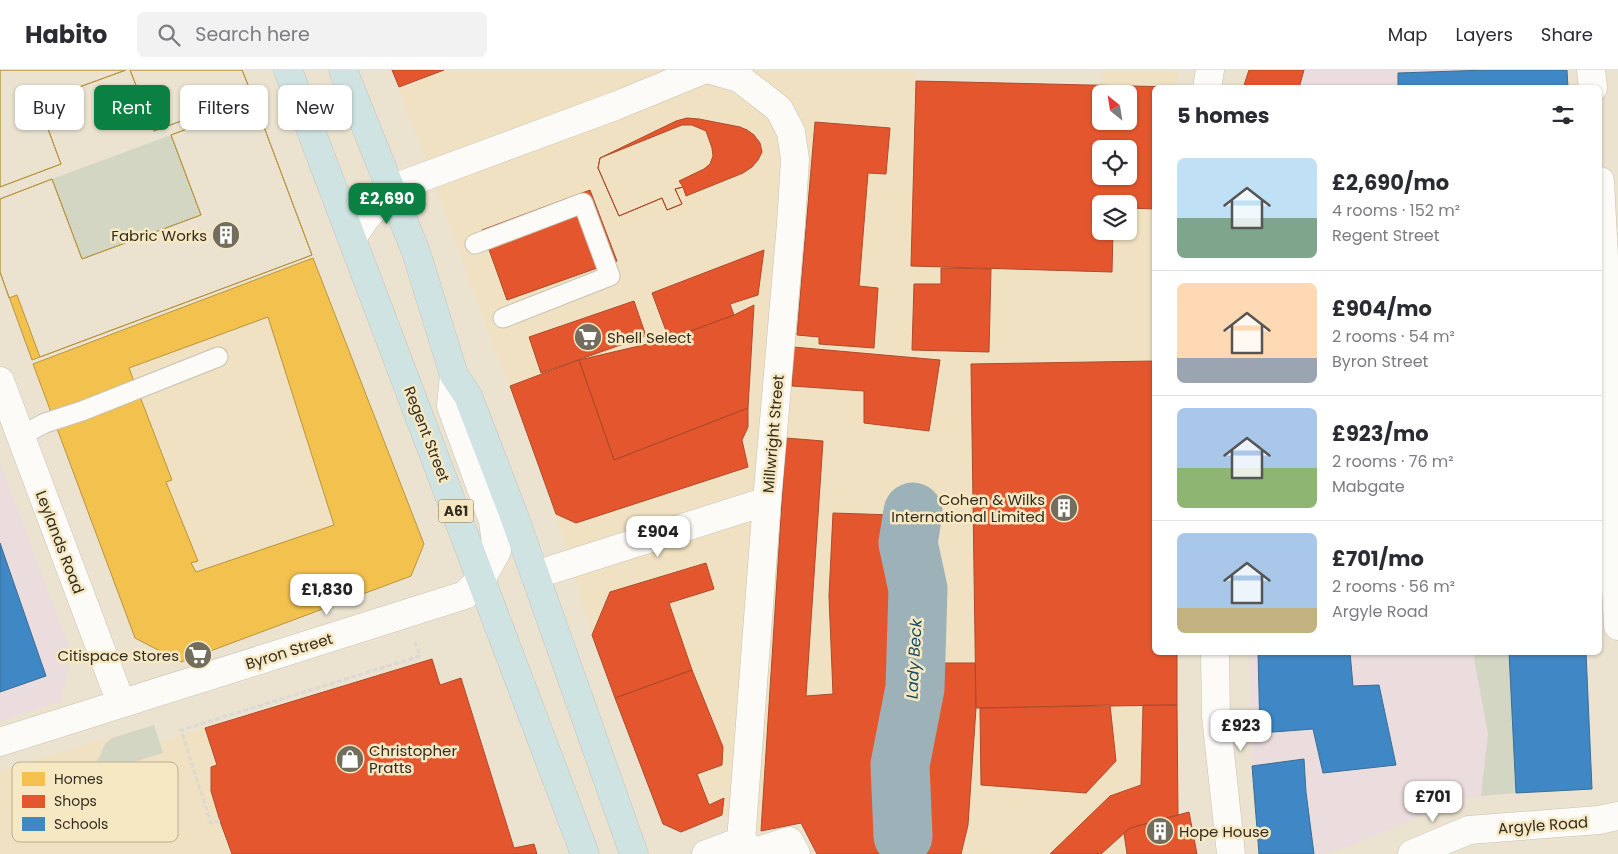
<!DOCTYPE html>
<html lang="en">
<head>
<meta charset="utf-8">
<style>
	:root { --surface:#fff; --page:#f2f2f3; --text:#2b2b33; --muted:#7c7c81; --line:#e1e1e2; --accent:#0b8043 }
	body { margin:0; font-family:Poppins,sans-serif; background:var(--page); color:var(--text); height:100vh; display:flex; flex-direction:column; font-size:19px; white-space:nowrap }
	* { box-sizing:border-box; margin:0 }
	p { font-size:16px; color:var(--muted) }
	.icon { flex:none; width:28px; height:28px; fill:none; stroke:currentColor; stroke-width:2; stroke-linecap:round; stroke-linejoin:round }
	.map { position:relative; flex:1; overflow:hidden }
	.sheet { position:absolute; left:1152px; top:15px; width:450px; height:570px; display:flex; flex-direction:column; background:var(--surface); border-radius:8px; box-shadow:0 1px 4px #0004 }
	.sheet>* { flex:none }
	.guide { position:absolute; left:15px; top:15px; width:475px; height:45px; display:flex; gap:10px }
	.needle { width:32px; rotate:330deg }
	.fabs { position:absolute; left:1092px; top:15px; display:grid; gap:10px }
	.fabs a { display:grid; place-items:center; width:45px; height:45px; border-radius:8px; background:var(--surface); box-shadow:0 1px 4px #0004; font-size:25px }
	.price { position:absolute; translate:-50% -42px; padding:0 11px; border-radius:10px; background:#fff; color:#222; font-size:16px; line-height:32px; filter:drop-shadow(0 1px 2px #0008) }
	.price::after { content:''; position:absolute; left:50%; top:30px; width:15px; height:11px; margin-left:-8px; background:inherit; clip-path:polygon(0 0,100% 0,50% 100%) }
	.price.selected { background:var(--accent); color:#fff }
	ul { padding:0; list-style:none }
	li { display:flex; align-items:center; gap:15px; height:125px; padding:0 25px }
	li+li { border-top:1px solid var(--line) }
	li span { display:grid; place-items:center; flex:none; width:140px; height:100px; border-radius:8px; color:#555 }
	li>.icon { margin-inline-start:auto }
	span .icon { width:60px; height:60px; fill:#fffc; stroke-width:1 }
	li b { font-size:21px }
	h2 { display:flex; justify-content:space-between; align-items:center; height:60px; padding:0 25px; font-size:21px }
	.pill { padding:0 18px; border-radius:8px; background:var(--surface); box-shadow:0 1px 4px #0004; font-size:18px; line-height:45px }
	.pill.selected { background:var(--accent); color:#fff }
	header { display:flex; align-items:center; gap:30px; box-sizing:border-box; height:70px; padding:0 25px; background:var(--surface); border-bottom:1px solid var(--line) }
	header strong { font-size:24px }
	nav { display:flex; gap:28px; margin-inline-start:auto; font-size:18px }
	.search { width:350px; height:45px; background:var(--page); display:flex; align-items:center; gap:12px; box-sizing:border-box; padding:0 18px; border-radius:8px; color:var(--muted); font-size:19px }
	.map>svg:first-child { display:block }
</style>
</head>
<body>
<header>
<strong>Habito</strong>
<div class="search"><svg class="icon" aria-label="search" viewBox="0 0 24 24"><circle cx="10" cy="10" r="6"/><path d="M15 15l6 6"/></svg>Search here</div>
<nav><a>Map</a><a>Layers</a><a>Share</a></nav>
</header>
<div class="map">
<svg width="1618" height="784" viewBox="0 0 1618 784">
	<rect width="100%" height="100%" fill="#ebe3d0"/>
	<path fill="#efe1c1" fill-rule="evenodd" d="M392,0H916V11L1102,16L1103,0H1179L1175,17L1155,18V582L1177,583L1178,744L1189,742L1197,784H817L801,753L761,761L722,745L681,762L663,754L592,565L556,444ZM1101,24H1129V51H1101ZM1101,79H1129V106H1101ZM1101,134H1129V161H1101Z
		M313,188L424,474L411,506L181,592L135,568L33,294Z
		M432,589L440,615L461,608L514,778L534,774L537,784H0V700L154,655L159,672Z"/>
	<path fill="#ebddde" d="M1249,0H1567L1568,18H1243Z
		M0,392L72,585L61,631L0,651Z
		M1249,583H1586L1592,719L1481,726L1456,730L1382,763L1341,779L1326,784H1314L1306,722L1304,690L1252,696Z"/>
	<path fill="#d2d6c3" d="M171,65L201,145L82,189L52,109Z
		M1473,583H1509L1516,723L1481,726L1488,664Z
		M154,655L163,683L118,697L125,719L96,731V737L46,751L47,736L56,722L90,698L98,690L105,674L112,668Z"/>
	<path fill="#f2c14e" stroke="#b99540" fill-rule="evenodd" d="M0,0H126L38,32L61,94L0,117Z
		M0,0H126L38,32L61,94L0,117Z
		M130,0H242L252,25L154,61Z
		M130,0H242L252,25L154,61Z
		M255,33L312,185L40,287L17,225L9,228L0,202V129L52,109L82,189L201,145L171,65Z
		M255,33L312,185L32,290L0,202V129L52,109L82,189L201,145L171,65Z
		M313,188L424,474L411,506L181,592L135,568L33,294ZM268,247L334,455L196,502L191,493L198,491L166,412L172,410L129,298Z"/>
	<path fill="#e4572e" stroke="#af4a2a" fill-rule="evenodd" d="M392,0H444L399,17Z
		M1249,0H1304L1299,18H1243Z
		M916,11L1175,17L1155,18V139L1129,138V134H1101V161H1113L1112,202L911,196ZM1101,24H1129V51H1101ZM1101,79H1129V106H1101Z
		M687,48L699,49L740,57L747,60L754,65L760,73L762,82L758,90L752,97L743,103L686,126L683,117L675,119L682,134L667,140L662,128L619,146L598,98L600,88L676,51Z
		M815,52L890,58L886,104L868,103L859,216L878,218L874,278L819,274V267L797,265Z
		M682,55H692L706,61L712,78L713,86L710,94L704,99L679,111L683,117L675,119L682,134L667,140L662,128L619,146L598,98L600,88Z
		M590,120L617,191L507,230L482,160Z
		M764,180L758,225L730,234L734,245L669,269L652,223Z
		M941,198L991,199L989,282L912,280L914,214H941Z
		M634,231L646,266L541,303L529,267Z
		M754,235L748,338L614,390L579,290L669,269L734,245Z
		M793,277L940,290L929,361L864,353V321L792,316Z
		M579,290L614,390L748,338V357L742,370L748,397L576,453L556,444L510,316Z
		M1155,291V582H1177V635L976,638L971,294Z
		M786,368L823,371L806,626L833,624L829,526L833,443L893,445L904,448L898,472L912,615L901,643L888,644L890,675L886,782L888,784H817L801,753L761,761Z
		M706,493L714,519L669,533L692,600L615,628L592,565L610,522Z
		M432,589L440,615L461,608L514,778L534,774L537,784H232L220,751L211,721V697L217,695L205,658Z
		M930,593H975L976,638L968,755L961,784H896L912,759L914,681L919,646L931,614Z
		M692,600L723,677L722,695L697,704L709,735L724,728L722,745L681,762L663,754L615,628Z
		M1110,635L1116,691L1086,723L981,715L980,638Z
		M1143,635H1177L1178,745L1130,758L1101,784H1050L1110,726L1141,715Z
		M1189,742L1197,784H1127L1124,763L1130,758Z"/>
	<path fill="#3f88c5" stroke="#3b6d93" d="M1488,0H1567L1568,18H1398V3Z
		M0,473L46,606L0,622Z
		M1258,582H1350L1353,616L1379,615L1396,695L1323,703L1313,659L1260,663Z
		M1509,582H1586L1592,719L1516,723Z
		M1304,689L1306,722L1314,784H1259L1252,696Z"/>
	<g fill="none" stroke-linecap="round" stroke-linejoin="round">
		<path stroke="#9db1b8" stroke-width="59" d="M903,766L900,695L915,618L918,519L908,473L913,442"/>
		<defs>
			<path id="lane" d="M475,174L583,133L610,206L503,248
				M20,366L45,353L82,341L218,287"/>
			<path id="street" d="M711,0L739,8L779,39L791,62L795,89L791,154L767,431L741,771
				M1591,0L1593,18
				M1207,18L1210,0
				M1600,111L1605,205L1609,392L1618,556
				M352,168L365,149L391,119L615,36L703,0
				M0,311L121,633
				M535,505L767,431
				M1215,582L1216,646L1231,784
				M0,672L465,525L482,508L497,481L493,451L451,336L454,305
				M741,771L755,782L789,771L796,784
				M706,784L741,771
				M1412,784L1469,760L1599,750L1618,746"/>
			<path id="highway" d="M288,0L585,784
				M343,0L416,182L454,305L468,326L513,443L634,784"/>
		</defs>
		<use href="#lane" stroke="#c8c2b3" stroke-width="21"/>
		<use href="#street" stroke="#c8c2b3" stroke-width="29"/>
		<use href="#highway" stroke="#c7c3b9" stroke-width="29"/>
		<path stroke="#dcd9d3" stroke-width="3" stroke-dasharray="5 2.5" stroke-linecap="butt" d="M220,751L211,753L181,660L420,586L415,572"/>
		<use href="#lane" stroke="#fcfbf8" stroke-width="19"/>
		<use href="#street" stroke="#fcfbf8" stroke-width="28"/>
		<use href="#highway" stroke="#cee3e2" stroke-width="28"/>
	</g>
	<defs>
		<symbol id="building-disc" viewBox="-11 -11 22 22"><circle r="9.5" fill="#736d5d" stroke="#f7e8c4"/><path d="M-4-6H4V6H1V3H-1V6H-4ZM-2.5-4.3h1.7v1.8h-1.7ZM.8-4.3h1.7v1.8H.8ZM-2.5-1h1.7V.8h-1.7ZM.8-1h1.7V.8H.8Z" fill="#fff"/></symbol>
		<symbol id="supermarket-disc" viewBox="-11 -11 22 22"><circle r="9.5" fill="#736d5d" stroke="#f7e8c4"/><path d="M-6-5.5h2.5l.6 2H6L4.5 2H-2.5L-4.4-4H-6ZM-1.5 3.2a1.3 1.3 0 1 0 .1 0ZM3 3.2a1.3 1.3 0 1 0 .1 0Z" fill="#fff"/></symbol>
		<symbol id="shop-disc" viewBox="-11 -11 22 22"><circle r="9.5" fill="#736d5d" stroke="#f7e8c4"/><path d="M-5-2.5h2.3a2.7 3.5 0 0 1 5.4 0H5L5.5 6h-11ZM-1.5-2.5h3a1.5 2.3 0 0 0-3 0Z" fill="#fff"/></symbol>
	</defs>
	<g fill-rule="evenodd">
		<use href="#building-disc" x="210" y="149" width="32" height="32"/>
		<use href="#supermarket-disc" x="572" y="251" width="32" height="32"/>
		<use href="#building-disc" x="1048" y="422" width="32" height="32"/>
		<use href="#supermarket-disc" x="182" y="569" width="32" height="32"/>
		<use href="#shop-disc" x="334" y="673" width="32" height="32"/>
		<use href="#building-disc" x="1144" y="745" width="32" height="32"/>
	</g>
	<g text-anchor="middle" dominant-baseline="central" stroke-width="5" stroke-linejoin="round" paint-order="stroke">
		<rect fill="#f7e8c4" stroke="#6e6550" stroke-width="1" x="438.5" y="429.5" width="35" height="23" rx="4"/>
		<g font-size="14" font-weight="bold" fill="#332d1f">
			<text x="456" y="441">A61</text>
		</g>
		<g font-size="15" fill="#332d1f" stroke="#f7e8c4" text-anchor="end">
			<text x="207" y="165">Fabric Works</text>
			<text x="607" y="267" text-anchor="start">Shell Select</text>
			<text x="1045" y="429">Cohen &amp; Wilks<tspan x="1045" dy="17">International Limited</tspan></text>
			<text x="179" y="585">Citispace Stores</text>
			<text x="369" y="680" text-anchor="start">Christopher<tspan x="369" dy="17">Pratts</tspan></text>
			<text x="1179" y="761" text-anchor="start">Hope House</text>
		</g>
		<g font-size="15" fill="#332d1f" stroke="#f7e8c4">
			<text transform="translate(427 364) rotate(69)">Regent Street</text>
			<text transform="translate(773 364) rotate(-85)">Millwright Street</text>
			<text transform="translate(60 472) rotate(69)">Leylands Road</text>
			<text transform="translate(289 581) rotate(-17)">Byron Street</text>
			<text transform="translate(1543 755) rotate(-4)">Argyle Road</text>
		</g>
		<g font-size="16" font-style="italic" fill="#114c68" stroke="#f7e8c4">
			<text transform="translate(914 589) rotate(-87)">Lady Beck</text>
		</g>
	</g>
	<rect x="12" y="692" width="166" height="80" rx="8" fill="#f7e8c4" stroke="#bcb092" stroke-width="1"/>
	<rect x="22" y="702" width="23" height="14" fill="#f2c14e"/>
	<rect x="22" y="725" width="23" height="13" fill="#e4572e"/>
	<rect x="22" y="747" width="23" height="14" fill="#3f88c5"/>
	<g font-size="14" fill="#332d1f">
		<text x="54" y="714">Homes</text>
		<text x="54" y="736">Shops</text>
		<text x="54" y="759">Schools</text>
	</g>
</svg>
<div class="fabs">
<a><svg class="needle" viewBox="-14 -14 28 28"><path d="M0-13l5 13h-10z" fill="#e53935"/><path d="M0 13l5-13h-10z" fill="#7c7c81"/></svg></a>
<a><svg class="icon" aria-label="locate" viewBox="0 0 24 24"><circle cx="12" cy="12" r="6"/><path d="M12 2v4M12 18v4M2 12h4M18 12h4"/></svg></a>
<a><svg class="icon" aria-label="layers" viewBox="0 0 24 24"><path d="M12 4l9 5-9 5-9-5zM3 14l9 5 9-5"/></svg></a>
</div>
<b class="price selected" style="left:387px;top:155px">£2,690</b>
<b class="price" style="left:658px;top:488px">£904</b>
<b class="price" style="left:327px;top:546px">£1,830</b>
<b class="price" style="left:1241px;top:682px">£923</b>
<b class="price" style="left:1433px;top:753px">£701</b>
<div class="guide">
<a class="pill">Buy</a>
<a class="pill selected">Rent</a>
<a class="pill">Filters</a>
<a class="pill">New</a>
</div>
<section class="sheet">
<h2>5 homes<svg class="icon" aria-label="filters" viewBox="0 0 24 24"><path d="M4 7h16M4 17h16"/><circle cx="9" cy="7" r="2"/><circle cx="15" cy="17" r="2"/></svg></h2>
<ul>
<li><span style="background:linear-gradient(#bfe0f5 60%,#7fa58c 0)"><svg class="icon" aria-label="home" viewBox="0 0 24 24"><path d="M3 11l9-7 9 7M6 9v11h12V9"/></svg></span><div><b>£2,690/mo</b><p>4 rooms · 152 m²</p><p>Regent Street</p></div></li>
<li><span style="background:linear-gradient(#ffd9b3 75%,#9aa5b1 0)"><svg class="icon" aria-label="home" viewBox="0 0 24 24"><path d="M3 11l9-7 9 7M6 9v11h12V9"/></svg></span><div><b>£904/mo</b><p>2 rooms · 54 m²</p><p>Byron Street</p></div></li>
<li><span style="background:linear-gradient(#a9c7e8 60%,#8fb573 0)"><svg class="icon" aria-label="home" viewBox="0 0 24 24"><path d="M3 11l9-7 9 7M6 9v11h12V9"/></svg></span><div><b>£923/mo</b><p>2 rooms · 76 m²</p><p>Mabgate</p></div></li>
<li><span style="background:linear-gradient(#a9c7e8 75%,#c2b280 0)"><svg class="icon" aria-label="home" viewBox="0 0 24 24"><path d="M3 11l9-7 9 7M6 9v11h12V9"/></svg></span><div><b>£701/mo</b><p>2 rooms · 56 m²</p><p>Argyle Road</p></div></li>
</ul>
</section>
</div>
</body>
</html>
